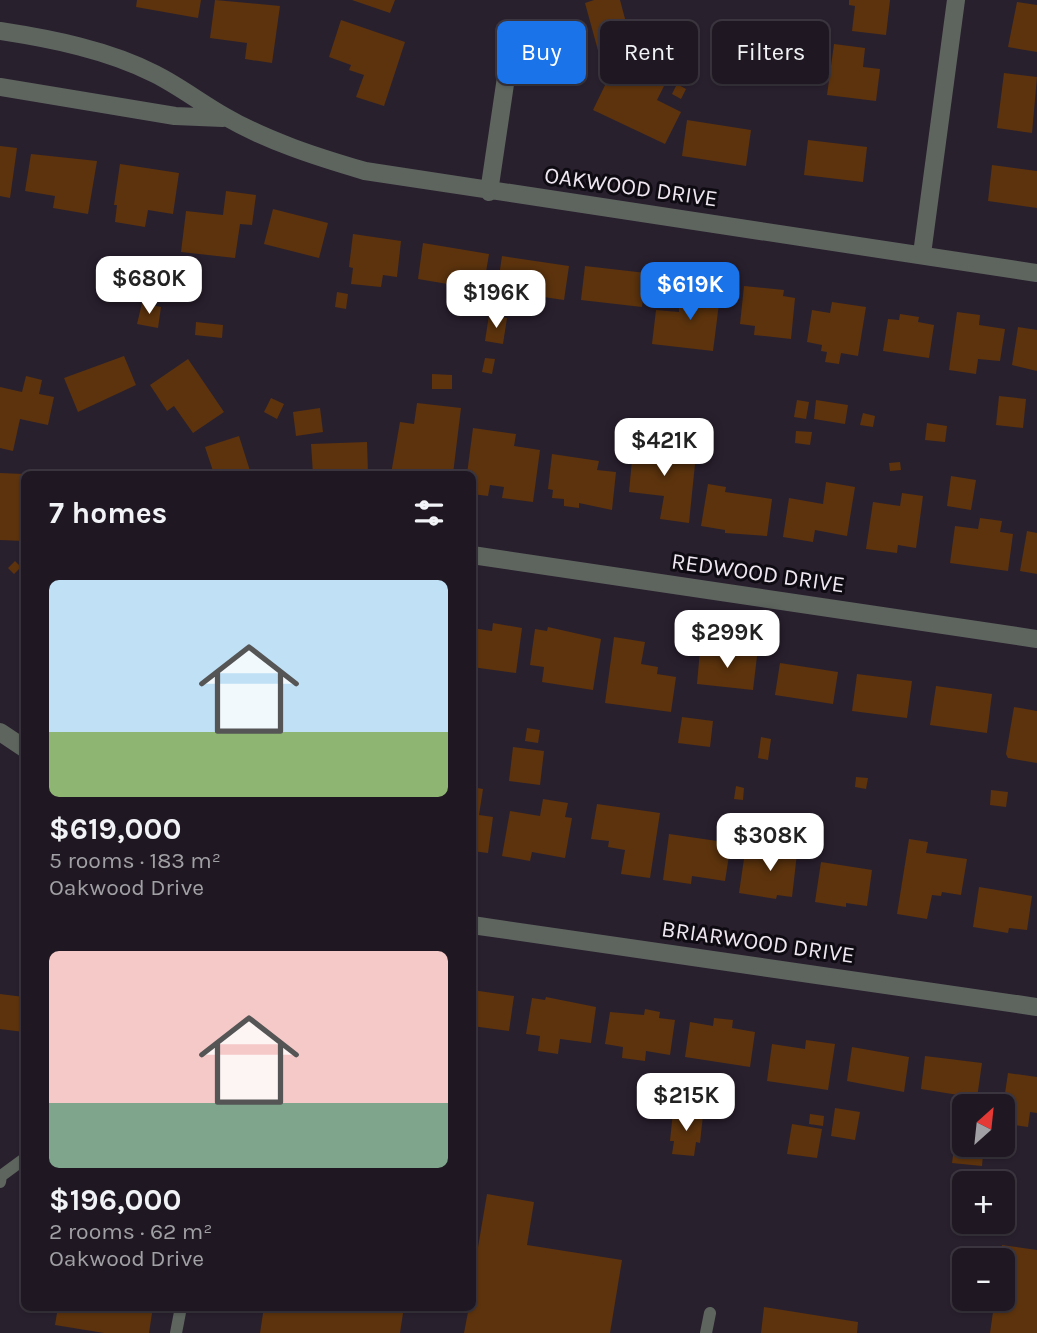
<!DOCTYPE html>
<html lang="en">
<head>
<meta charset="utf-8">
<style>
	:root { --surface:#1f1822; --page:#27212a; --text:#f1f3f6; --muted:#a1a0a5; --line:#3c3740; --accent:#1a73e8 }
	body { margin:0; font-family:Karla,sans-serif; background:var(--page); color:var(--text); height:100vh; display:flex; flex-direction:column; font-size:26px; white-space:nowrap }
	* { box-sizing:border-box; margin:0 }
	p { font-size:23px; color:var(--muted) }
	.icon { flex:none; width:38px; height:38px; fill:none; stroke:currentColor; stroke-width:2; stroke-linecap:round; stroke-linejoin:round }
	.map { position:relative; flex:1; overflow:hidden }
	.panel { position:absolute; left:21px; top:471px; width:455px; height:840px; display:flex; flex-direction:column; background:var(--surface); border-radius:10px; box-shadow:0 2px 5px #0004,0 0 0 2px var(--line) }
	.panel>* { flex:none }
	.hud { position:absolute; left:497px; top:21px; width:434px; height:63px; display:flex; gap:14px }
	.needle { width:46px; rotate:27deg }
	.fabs { position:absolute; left:952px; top:1094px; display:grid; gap:14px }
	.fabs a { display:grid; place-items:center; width:63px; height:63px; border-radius:10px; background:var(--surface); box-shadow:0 2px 5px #0004,0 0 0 2px var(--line); font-size:35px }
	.price { position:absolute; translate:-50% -60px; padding:0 16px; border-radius:14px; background:#fff; color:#222; font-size:23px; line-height:46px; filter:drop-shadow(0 2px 4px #0008) }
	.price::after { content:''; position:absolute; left:50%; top:42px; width:21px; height:16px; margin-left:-10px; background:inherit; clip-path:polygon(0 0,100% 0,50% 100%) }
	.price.selected { background:var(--accent); color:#fff }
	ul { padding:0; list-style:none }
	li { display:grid; align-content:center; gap:14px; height:371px; padding:0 28px }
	li span { display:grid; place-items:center; height:217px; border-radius:10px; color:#555 }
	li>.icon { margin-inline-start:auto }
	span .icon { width:126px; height:126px; fill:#fffc; stroke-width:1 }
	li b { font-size:30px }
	h2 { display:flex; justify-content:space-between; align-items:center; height:84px; padding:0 28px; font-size:30px }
	.chip { padding:0 24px; border-radius:10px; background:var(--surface); box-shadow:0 2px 5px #0004,0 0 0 2px var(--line); font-size:24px; line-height:63px }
	.chip.selected { background:var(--accent); color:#fff }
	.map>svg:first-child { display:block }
</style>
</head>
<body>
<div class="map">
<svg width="1037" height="1333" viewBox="0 0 1037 1333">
	<rect width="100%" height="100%" fill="#29202e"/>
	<path fill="#5c330d" d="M137,0H201L198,18L136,7Z
		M215,0L280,6L272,63L245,59L247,43L210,38Z
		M352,0H395L390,13Z
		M594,0H620L632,45L599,54L585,3Z
		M849,0H890L886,35L852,31L855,6L849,5Z
		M1017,2L1037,5V52L1008,47Z
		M341,20L405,42L384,106L356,97L364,75L349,70L351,65L329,57Z
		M767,38L781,40L779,57L765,55Z
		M762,42L763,71L732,72L730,44Z
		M834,44L865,48L863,67L880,69L876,101L827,95Z
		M672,49L689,51L687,66L671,64Z
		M631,63L667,80L657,100L681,112L665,144L593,110L609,77L621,83Z
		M1004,73L1037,77L1032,133L997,128Z
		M677,84L686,89L681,99L672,94Z
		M687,120L751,130L746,166L682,156Z
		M808,140L867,147L863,182L804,175Z
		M0,146L17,148L10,198L0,196Z
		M31,154L97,161L88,214L53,208L55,196L25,191Z
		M120,164L179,173L173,214L148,210L145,227L115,222L117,205H114Z
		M992,165L1037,171V208L988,201Z
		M226,191L256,195L252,225L240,224L235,258L181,252L186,211L223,215Z
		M273,209L328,223L319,258L264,244Z
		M353,234L401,241L397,277L383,275L381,287L351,284L353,268L349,267Z
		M423,243L489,254L483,290L418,279Z
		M502,256L569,266L564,300L497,290Z
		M585,266L646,273L642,307L581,300Z
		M693,284L721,288L713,351L652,344L656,310L679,312V307L691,308Z
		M744,286L784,290L783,296L795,298L791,339L754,335L755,326L740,324Z
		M337,292L348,294L346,309L335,307Z
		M832,302L866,307L858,356L841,353L839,364L825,362L827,352L821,351L822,345L807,342L812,310L830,313Z
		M142,303L161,307L158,328L137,324Z
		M957,312L980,315L979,325L1005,329L1000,361L978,359L976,374L949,370Z
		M900,314L919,317L918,322L934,325L929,358L883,351L888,319L899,320Z
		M489,315L507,318L503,344L485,341Z
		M196,322L223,325L222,338L195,335Z
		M1018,327L1037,330V371L1012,365Z
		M124,356L136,385L78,412L64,378Z
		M485,358L495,359L492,374L482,372Z
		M188,359L224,412L193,433L174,406L167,411L150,385Z
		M432,374L452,375V389H432Z
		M26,376L42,380L39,394L54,397L48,425L20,419L13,451L0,448V387L22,392Z
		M999,396L1026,399L1023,428L996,425Z
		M271,398L284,404L277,419L264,412Z
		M797,400L809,402L806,419L794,417Z
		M816,400L848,405L845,424L814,419Z
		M417,403L461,408L453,474H391L400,422L414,424Z
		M320,408L323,432L296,436L293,412Z
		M863,413L875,416L873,427L860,425Z
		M927,423L947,426L945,442L925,440Z
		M473,428L516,434L514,446L540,450L533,502L502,498L504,487L490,485L488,496L472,494V474H467Z
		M796,431L812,432L810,445L795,443Z
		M239,436L251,474H214L205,447Z
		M634,439L686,449L684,462L695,464L689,523L660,519L664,496L629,492Z
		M367,442L368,474H313L311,444Z
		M552,454L599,461L597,470L616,472L612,510L579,503V508L564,506V499L552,498L553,490L548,489Z
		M900,462L901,470L890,471L889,463Z
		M0,473L24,474V541L0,540Z
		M951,476L976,480L971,510L947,506Z
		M826,482L855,487L847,536L815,530L813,542L783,537L789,498L823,504Z
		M708,484L726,487L725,492L772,499L767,536L725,533V530L701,526Z
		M902,493L923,496L916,548L898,545L897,553L866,549L873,502L900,506Z
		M980,518L1002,521L1000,532L1013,534L1008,571L950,563L955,526L978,529Z
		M1027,531L1037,533V574L1020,571Z
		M15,561L21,567L14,574L8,568Z
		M493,623L522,628L516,673L472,667V628L492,631Z
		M548,627L601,639L593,690L542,682L544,667L530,665L535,629L547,631Z
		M614,637L645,642L641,664L658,667L657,674L676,677L671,712L605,703Z
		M700,650L757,656L753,690L697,684Z
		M780,663L838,672L833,704L775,695Z
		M857,674L912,681L907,718L852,711Z
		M936,686L992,694L987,733L930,725Z
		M1014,707L1037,711V763L1008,758L1006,754Z
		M682,717L713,721L710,747L678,743Z
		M527,728L540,730L538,743L525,741Z
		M761,737L771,739L768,760L758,758Z
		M513,747L544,751L540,785L509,781Z
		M856,777L868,778L866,789L855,787Z
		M736,786L744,788L743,800L734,799Z
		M472,787L483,789L479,815L493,817L488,853L472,851Z
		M991,790L1008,792L1006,807L990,805Z
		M543,799L568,803L565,817L572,818L565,858L532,852L530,861L502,856L510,811L540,816Z
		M597,804L660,813L650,878L621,874L625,850L608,847L609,841L591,839Z
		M669,834L731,843L725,881L692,876L691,884L663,880Z
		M909,839L928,842L926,853L967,859L961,895L942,892L941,896L932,895L927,919L897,914Z
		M779,842L798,845L792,897L777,895L776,899L739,893L745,852L776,857Z
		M821,862L872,870L867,906L846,903V907L815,902Z
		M979,887L1032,896L1027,930L1009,928L1008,933L973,927Z
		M472,990L514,996L509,1031L472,1026Z
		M0,994L24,997V1032L0,1029Z
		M546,997L596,1007L591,1043L560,1039L558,1054L538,1051L540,1036L526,1034L532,998L545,1000Z
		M645,1009L660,1012L659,1018L675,1020L670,1055L646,1051L645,1061L622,1058L623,1047L605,1044L610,1012L644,1015Z
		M714,1018L733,1020L732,1028L755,1032L750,1067L685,1057L690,1022L713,1026Z
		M806,1040L835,1044L828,1090L767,1081L772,1044L805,1049Z
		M852,1047L909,1057L904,1092L847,1081Z
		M925,1056L982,1063L977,1098L921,1089Z
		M1008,1073L1037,1077V1113L1030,1112L1028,1127L1007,1124L1009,1109L1003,1107Z
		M835,1108L860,1112L855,1140L831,1136Z
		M673,1112L703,1115L700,1143L696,1142L694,1156L672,1154L674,1141H670Z
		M810,1114L824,1116L823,1126L809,1124Z
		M792,1124L822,1129L817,1158L787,1154Z
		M956,1133L964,1134V1144H984L982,1166L952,1163Z
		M487,1194L534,1202L527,1245L622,1260L610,1333H464L469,1307H472V1283Z
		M1002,1245L1037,1250V1333H990L995,1298H1003Z
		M58,1307H153L149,1333H104L55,1325Z
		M264,1307H404L400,1333H260Z
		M764,1307L858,1322L857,1333H761Z"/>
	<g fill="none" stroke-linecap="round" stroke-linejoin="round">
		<path stroke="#5e655f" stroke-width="12" d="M0,1182L1,1176L24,1159
			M176,1333L181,1307
			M706,1333L710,1313"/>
		<path stroke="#5e655f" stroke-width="18" d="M0,31C52,39 108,50 155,74C179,86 201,103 224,116C267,141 317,157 365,171L1037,273
			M0,87L175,116L223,118
			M489,192L509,57
			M922,254L956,0
			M472,555L1037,639
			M0,732L24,748
			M472,925L1037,1007"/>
	</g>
	<g text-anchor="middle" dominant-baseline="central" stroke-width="6" stroke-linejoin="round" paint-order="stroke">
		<g font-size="23" fill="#eee7f1" stroke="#0f0b12">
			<text transform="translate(631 187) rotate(8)">OAKWOOD DRIVE</text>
			<text transform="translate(758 573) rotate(8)">REDWOOD DRIVE</text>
			<text transform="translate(758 942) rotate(8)">BRIARWOOD DRIVE</text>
		</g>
	</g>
</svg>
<div class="fabs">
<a><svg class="needle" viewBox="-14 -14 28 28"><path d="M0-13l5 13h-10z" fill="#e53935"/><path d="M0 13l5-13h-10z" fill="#a1a0a5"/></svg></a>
<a>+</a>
<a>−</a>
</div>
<b class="price" style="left:149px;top:316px">$680K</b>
<b class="price selected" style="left:690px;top:322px">$619K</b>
<b class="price" style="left:496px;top:330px">$196K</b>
<b class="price" style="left:664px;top:478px">$421K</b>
<b class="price" style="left:727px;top:670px">$299K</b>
<b class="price" style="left:770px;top:873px">$308K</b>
<b class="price" style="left:686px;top:1133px">$215K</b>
<div class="hud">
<a class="chip selected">Buy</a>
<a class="chip">Rent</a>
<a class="chip">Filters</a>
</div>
<section class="panel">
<h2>7 homes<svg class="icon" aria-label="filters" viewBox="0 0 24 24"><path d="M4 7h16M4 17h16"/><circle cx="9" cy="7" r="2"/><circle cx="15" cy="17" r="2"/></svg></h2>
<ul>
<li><span style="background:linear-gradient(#bfe0f5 70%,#8fb573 0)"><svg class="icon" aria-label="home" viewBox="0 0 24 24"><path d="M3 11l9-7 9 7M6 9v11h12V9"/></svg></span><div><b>$619,000</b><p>5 rooms · 183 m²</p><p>Oakwood Drive</p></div></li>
<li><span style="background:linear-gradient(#f6c9c9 70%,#7fa58c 0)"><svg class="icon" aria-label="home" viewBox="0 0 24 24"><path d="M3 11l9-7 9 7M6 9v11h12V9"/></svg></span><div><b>$196,000</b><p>2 rooms · 62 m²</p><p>Oakwood Drive</p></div></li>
</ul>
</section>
</div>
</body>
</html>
